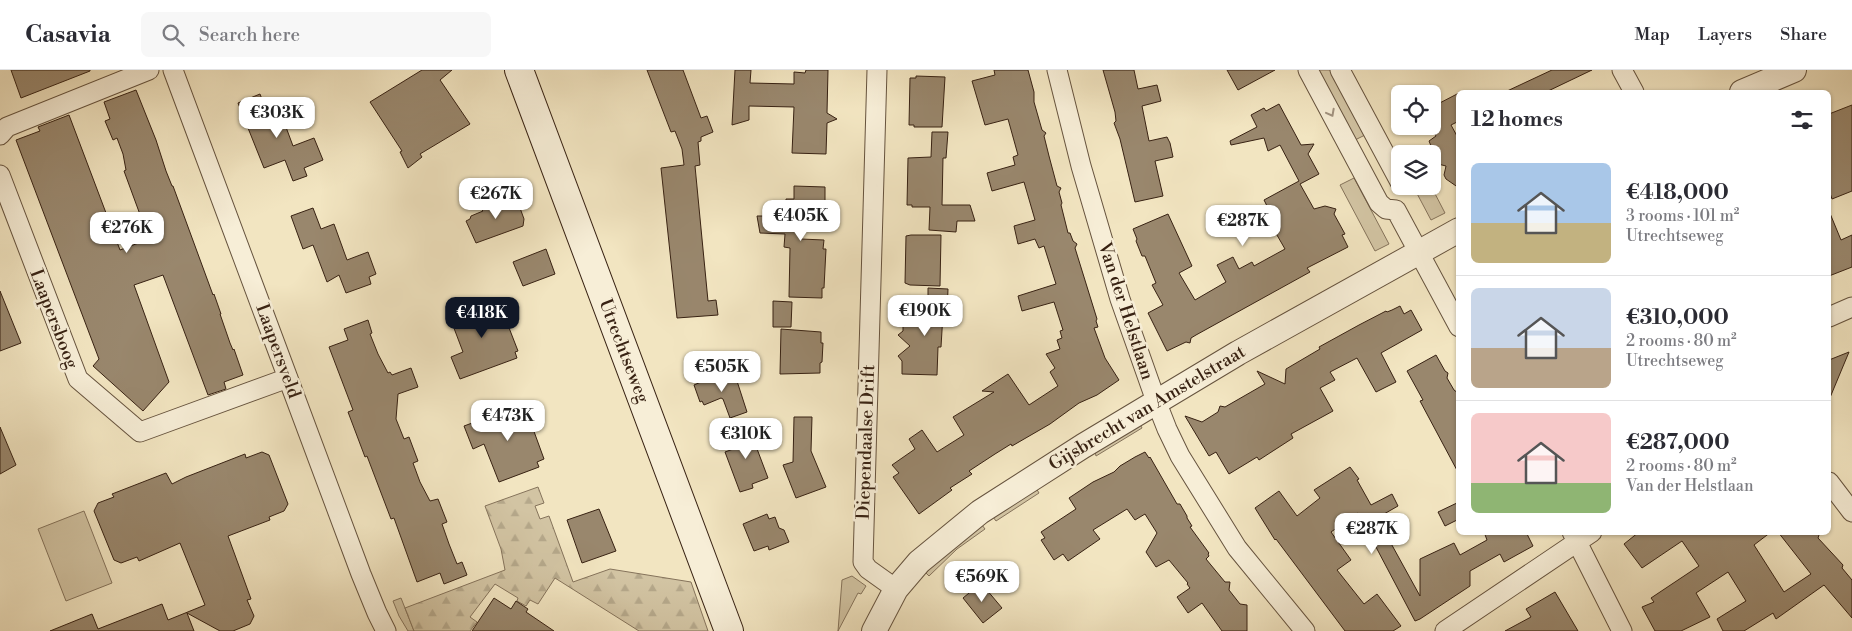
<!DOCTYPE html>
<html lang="en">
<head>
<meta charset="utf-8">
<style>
	:root { --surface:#fff; --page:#f7f7f7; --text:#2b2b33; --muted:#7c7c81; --line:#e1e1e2; --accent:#111827 }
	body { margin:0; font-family:"Libre Bodoni",serif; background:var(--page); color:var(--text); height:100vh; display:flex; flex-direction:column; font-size:19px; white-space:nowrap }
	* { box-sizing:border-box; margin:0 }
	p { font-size:16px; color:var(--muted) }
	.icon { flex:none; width:28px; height:28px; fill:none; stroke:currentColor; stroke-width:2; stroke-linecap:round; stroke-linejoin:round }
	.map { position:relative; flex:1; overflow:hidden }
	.panel { position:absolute; left:1456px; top:20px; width:375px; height:445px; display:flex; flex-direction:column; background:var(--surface); border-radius:8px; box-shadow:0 1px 4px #0004 }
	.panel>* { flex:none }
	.buttons { position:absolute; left:1391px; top:15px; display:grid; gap:10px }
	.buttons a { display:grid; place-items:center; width:50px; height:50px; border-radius:8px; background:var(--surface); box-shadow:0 1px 4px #0004; font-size:25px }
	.price { position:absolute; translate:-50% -42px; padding:0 11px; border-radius:10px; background:#fff; color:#222; font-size:16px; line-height:32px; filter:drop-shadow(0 1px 2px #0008) }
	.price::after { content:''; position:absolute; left:50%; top:30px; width:15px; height:11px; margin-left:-8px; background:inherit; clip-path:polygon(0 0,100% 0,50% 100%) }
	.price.current { background:var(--accent); color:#fff }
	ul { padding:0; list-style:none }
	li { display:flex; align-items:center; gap:15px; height:125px; padding:0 15px }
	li+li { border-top:1px solid var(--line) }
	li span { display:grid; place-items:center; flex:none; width:140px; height:100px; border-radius:8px; color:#555 }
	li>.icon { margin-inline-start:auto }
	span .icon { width:60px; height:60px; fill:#fffc; stroke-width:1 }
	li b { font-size:21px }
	h2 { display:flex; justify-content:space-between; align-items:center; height:60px; padding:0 15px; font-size:21px }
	header { display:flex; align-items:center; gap:30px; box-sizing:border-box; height:70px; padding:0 25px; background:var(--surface); border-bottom:1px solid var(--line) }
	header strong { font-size:24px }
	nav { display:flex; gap:28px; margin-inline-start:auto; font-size:18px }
	.search { width:350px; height:45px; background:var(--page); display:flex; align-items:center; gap:12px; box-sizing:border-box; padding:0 18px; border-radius:8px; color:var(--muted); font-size:19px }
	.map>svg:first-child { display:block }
</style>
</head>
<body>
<header>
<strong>Casavia</strong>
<div class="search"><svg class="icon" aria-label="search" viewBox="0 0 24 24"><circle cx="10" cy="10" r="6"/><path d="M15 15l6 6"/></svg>Search here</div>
<nav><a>Map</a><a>Layers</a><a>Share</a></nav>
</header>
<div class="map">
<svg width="1852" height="561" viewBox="0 0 1852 561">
	<defs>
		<pattern id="forest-firs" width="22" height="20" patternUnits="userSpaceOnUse" patternTransform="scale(1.25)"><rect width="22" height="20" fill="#d2c4a3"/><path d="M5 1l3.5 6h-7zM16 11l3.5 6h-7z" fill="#b5a88b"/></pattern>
	</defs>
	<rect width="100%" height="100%" fill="#f2e5c1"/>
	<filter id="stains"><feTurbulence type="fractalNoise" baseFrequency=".004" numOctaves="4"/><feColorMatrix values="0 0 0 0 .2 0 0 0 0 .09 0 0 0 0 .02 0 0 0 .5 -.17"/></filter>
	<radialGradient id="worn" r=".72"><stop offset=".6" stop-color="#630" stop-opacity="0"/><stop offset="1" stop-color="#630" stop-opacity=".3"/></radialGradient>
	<path fill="#d2c4a3" stroke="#85735b" d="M1315,0H1333L1365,65L1355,70Z
		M1354,108L1389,174L1375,181L1340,115Z
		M1413,116H1431L1445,143L1431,150Z
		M1140,354L1142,358L1096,386L1095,381Z
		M1036,418L1039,423L996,451L993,447Z
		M84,441L112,513L66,531L38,459Z
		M982,455L985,459L957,479L929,506L926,503L939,489Z
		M852,506L866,516L861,524L858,523L838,561L842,510Z
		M401,528L414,561H408L399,546L393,531Z"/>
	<path fill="url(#forest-firs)" stroke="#85735b" d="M538,417L544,433L535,436L540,449L549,446L573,512L610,499L691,512L708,561H639L555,508L538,534L530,530L526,536L517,531L518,528L495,514L470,547L477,552L470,561H414L405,538L505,500L501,479L485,436Z"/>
	<path fill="#99876d" stroke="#382213" d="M11,0H90V1L21,28Z
		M422,0H452L440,10L470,54L420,84L422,87L408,98L400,82L402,81L370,32Z
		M647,0H683L701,48L707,46L713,62L701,67V71L698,72L700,95L695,96L708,231L716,230L718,245L677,248L661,98L684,95L682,79L675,61L671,62Z
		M735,0H751L750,13L794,14V2L805,3L806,0H828L827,43L837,49L827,53L826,84L792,83L794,37L749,36V50L732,55Z
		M994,0H1028L1034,22V32L1042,60L1046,63L1044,66L1049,86L1057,116L1061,118L1059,122L1062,133L1061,135L1068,163H1070L1073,171L1077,174L1075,178L1097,249L1096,251L1098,257L1094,258L1105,288L1119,310L1097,325L1079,333L1050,354L1012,376L1011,374L995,384L969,401L972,404L950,418L952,420L919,444L893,407L899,403L892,395L915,379L909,369L922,360L937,382L964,365L953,347L994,322L982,321L1008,304L1029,335L1058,316L1050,302L1055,298L1046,284L1060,279L1057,270L1062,268L1060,261L1063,260L1054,232L1022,241L1018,226L1056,214L1044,176L1039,178L1035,169L1018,174L1014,156L1035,150L1024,112L992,121L987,103L1015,95L1013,87L1018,85L1008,49L985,55L972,11L995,5Z
		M1103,0H1134L1138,19L1157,15L1161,31L1142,36L1149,71L1167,67L1170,73L1173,87L1155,91L1163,126L1135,132L1120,69L1114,53L1116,51L1115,42Z
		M1227,0H1275L1238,20Z
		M1552,0H1592L1546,22H1505Z
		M916,6L945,7L942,57H914V55H909L910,8H916Z
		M136,20L156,70L166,101L172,116H173L213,225L214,224L221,244H220L230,273L233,280L234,279L243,305L224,312L226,319L208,325L163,205L134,215L169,312L143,341L93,296L99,289L16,70L40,61L38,57L69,45L120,180L149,169L124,101L126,100L123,84L117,68L113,70L105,51L110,49L104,32Z
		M1459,23V51L1451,55L1457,66H1459V118L1446,109L1444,105L1446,96L1438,94L1431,81V76L1429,71L1436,66L1432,58V37Z
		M260,24L268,45L280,41L293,76L314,68L323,90L304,98L307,106L293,111L285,90L264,98L238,33Z
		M1279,34L1301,75L1314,74L1308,84L1319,104L1300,114L1314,139L1325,136L1336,139L1334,144L1345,164L1342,165L1348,177L1307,198L1310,202L1196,265L1191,268L1190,273L1186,272L1167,281L1148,243L1163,235L1152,215L1156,213L1145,186H1142L1136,171L1137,169L1133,159L1168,144L1192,196L1179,203L1195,230L1226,212L1217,195L1233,187L1239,199L1252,192L1254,196L1285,179L1266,146L1271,144L1264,130L1299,111L1280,75L1268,81L1264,68L1231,75L1230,71L1257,57L1251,45L1264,38L1266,41Z
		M1852,35V121L1832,129L1829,120V44Z
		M932,62H948L946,88H943L942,135H970L975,151H957L956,162L929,160L930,137H912V135H907L908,88L931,87Z
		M794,116L825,117V141L803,140L801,169L824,170L823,179H826L824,218H822V228L789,227L790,178L784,177L785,164L760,163L757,146H786V129H794Z
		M516,127L524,149L523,156L476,173L466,151L470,149L471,146L483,141L482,140L496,134L501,128L507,129Z
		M313,138L321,159L334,154L347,190L368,182L376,204L369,207L371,214L346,223L339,205L327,212L313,175L303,179L291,146Z
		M1829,141L1841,170L1852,165V197L1829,206Z
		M911,165H941L940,216L910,215L905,213L906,166Z
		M546,179L555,204L523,216L513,192Z
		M928,218L948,219L947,244H943L941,277H938L937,305L902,304V291L898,286L910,276L898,265L903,261V248H928Z
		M0,221L21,273L0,281Z
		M489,230L491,235L499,232L518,281L515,282L517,288L460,309L451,287L463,282L449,245Z
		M773,231L792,232L791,257H773Z
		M1400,236L1404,244L1411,240L1422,260L1381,283L1396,312L1376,322L1357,288L1330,302L1335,310L1320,318L1333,341L1291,364L1293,368L1259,390L1257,387L1229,404L1216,382L1209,386L1185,346L1202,352L1218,342L1220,336L1225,337L1265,314L1257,301L1285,314L1286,299L1320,279L1319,277L1359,255L1386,241L1387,242L1392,240Z
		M368,250L372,263L370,264L378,284L388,303L390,302L392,305L411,298L418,317L398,324L396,349L404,369L409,367L418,391L413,393L420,412L430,431L438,429L447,452L442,454L449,474L457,494L462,492L467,505L444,514L440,503L417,512L394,448L391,449L367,386L365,387L348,342L353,340L329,277L348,270L344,259Z
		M781,259L821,262V273H823L822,292L820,293V303L780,304Z
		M1849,282L1829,330V290Z
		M1436,285L1445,301L1448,303L1447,308L1454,320L1458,323L1457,347L1459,346V404L1420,331L1423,330L1407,301Z
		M726,301L730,310L736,308L747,342L730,348L723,329L721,328L704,335L702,331L700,332L694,315Z
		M524,334L544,389L537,392L539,397L499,412L484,374L473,379L464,356Z
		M794,347H812L811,381L826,417L796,428L783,395L793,392Z
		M748,355L768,408L752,414L753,418L740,422L725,382L736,378L730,361Z
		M0,357L16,395L0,404Z
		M262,382L269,385L288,434L284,441L269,447L270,450L228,466L251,529L247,530L254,546L250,554L233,561H220L187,543L194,561H50L92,544L98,559L162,534L168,550L205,535L180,473L139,491L137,487L121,493L114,490L94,441L98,433L114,427L112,424L166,403L172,414L186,407L245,384L246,388Z
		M1145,382L1149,388L1150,387L1177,434H1180L1187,446V448L1192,456L1190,457L1209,483L1208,484L1209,486L1206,489L1225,512H1230L1229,520L1240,534L1247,535V561H1222L1202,533L1188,543L1177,527L1190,518L1187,514L1188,513L1169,490L1156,497L1146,482L1157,463L1145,444L1135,450L1127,439L1093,460L1100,469L1068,491L1063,484L1054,490L1041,470L1045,468L1041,462L1076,439L1069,428L1093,412L1114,402L1120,396L1135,387Z
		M1350,397L1359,409L1357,410L1371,435L1392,424L1398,436L1377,448L1420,526V489L1454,473L1460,485L1487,470L1484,462H1526L1533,476L1504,492L1500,484L1470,501V516L1420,549L1415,551L1358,443L1331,462L1351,490L1337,500L1364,534L1377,524L1401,556L1393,561H1345L1276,469L1275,470L1255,438L1279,421L1297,446L1320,428L1314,420Z
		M1459,432V449L1445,456L1438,442Z
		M599,439L616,481L582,493L567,450Z
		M767,444L769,449L775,447L779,458L784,460L789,472L769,480L768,476L754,481L743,454Z
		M1639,462H1771L1754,475L1784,522L1811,504L1778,462H1820L1818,468L1843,495L1842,498L1852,510V548L1824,515L1776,549L1773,543L1744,561H1723L1717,549L1746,531L1728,502L1696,523L1710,547L1681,561H1655L1642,537L1654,532L1651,528L1699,496L1682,471L1642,498L1624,474Z
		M981,513L1002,538L983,553L963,528Z
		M1555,522L1578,561H1505L1531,547L1526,539Z
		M494,528L511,539L516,531L528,539L526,542L554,561H472Z"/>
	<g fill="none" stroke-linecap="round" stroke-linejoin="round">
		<defs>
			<path id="minor" d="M173,0L361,504L377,543L386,561
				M877,0L863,492L868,499L896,519
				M1057,0L1081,96L1120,229L1156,331L1167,359L1180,386L1237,478L1305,561
				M1308,0L1379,133L1386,139L1396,140
				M1340,0L1400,112
				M1622,0L1634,22
				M0,65L7,57L149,0
				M0,105L78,309L140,362L288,308
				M1396,140L1459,257
				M1829,247L1852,237
				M1829,412L1852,442
				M1572,462L1622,561
				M1445,561L1592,462"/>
			<path id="tertiary" d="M1742,22L1794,0
				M874,561L896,519L919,492L980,442L1083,376L1238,283L1459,160"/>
			<path id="secondary" d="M519,0L729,561"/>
		</defs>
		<use href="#minor" stroke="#66533e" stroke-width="21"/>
		<use href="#tertiary" stroke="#66533e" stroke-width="26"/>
		<use href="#secondary" stroke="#382213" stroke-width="30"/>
		<use href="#minor" stroke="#f7eed7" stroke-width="19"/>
		<use href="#tertiary" stroke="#f7eed7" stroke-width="24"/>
		<use href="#secondary" stroke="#f7eed7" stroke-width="28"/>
	</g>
	<defs><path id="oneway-chevron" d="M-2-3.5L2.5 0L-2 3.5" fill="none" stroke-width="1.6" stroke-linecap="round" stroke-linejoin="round" transform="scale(1.25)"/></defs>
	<use stroke="#a1927f" href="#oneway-chevron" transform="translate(1331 43) rotate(62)"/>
	<g text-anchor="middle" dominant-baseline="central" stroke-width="5" stroke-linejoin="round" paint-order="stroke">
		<g font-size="18" fill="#382213" stroke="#f7eed7">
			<text transform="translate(1126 241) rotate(72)">Van der Helstlaan</text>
			<text transform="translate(54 249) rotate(69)">Laapersboog</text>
			<text transform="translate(278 281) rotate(70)">Laapersveld</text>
			<text transform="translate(624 281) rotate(69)">Utrechtseweg</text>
			<text transform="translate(1147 338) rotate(-31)">Gijsbrecht van Amstelstraat</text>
			<text transform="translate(866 372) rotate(-88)">Diependaalse Drift</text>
		</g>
	</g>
	<rect width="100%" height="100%" filter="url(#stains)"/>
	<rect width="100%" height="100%" fill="url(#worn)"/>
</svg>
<div class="buttons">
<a><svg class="icon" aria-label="locate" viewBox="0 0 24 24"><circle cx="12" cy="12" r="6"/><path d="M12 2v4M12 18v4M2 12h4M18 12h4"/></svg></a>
<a><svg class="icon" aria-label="layers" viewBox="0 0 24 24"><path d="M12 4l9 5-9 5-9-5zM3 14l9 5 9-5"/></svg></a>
</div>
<b class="price" style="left:277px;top:69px">€303K</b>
<b class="price" style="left:496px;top:150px">€267K</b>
<b class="price" style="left:801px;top:172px">€405K</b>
<b class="price" style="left:1243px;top:177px">€287K</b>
<b class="price" style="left:127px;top:184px">€276K</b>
<b class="price" style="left:925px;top:267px">€190K</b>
<b class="price current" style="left:482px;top:269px">€418K</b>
<b class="price" style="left:722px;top:323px">€505K</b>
<b class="price" style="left:508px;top:372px">€473K</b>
<b class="price" style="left:746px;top:390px">€310K</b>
<b class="price" style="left:1372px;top:485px">€287K</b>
<b class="price" style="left:982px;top:533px">€569K</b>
<section class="panel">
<h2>12 homes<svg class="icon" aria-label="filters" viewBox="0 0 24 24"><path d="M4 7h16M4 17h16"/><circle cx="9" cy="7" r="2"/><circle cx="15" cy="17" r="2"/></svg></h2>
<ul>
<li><span style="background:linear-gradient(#a9c7e8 60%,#c2b280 0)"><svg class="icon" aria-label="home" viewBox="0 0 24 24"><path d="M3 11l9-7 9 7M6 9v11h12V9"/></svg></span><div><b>€418,000</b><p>3 rooms · 101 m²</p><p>Utrechtseweg</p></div></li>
<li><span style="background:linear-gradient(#c9d6e8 60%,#b9a48a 0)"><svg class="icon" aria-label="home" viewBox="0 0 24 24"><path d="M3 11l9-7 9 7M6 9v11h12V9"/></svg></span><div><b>€310,000</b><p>2 rooms · 80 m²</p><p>Utrechtseweg</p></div></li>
<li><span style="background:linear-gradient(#f6c9c9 70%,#8fb573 0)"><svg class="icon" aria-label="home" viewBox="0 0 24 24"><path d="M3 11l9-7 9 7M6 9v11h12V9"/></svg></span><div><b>€287,000</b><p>2 rooms · 80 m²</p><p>Van der Helstlaan</p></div></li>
</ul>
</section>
</div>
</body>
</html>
